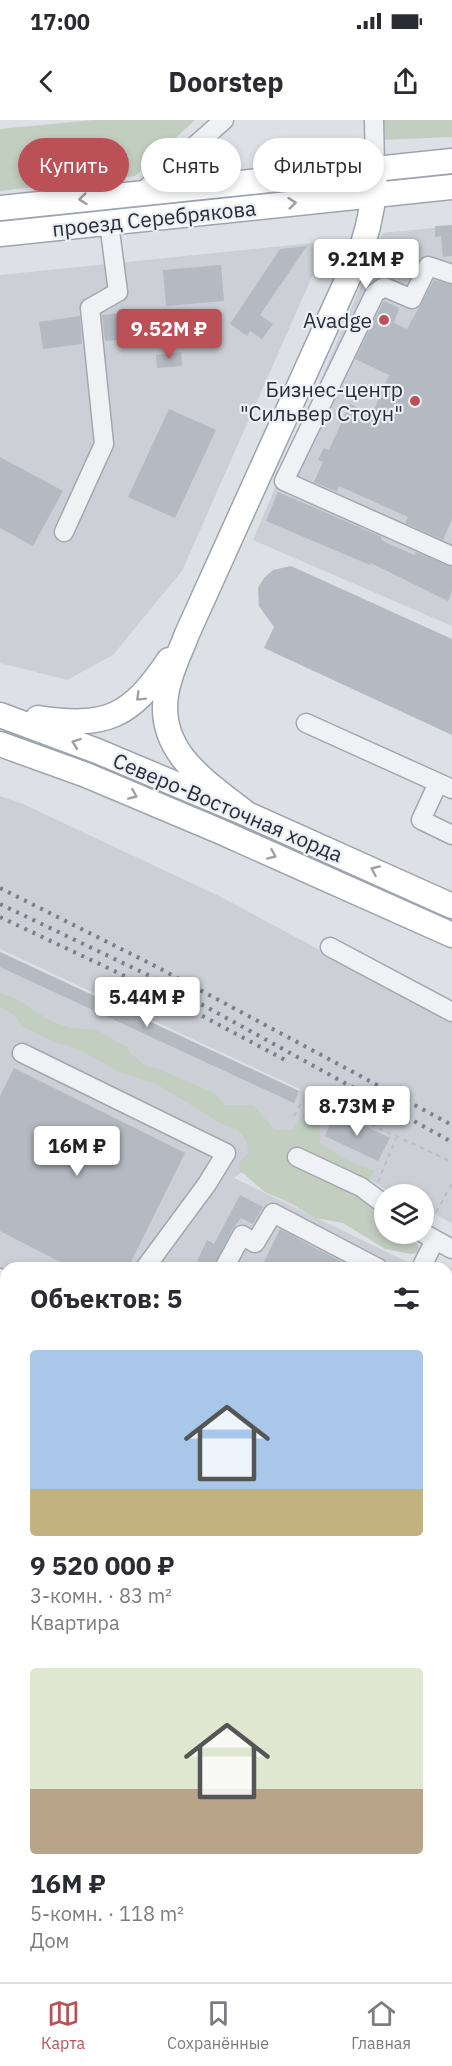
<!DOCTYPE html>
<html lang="ru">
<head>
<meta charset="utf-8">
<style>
	:root { --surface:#fff; --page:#f2f2f3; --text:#2b2b33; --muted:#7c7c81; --line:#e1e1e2; --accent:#bc5057 }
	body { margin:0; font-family:"IBM Plex Sans",sans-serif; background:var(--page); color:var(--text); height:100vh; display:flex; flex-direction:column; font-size:22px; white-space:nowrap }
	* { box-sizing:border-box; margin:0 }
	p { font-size:20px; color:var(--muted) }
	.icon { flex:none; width:33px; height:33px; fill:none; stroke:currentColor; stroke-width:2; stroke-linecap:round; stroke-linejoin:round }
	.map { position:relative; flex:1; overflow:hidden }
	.panel { position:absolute; left:0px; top:1142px; width:453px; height:722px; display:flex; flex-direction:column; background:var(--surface); border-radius:18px 18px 0 0; box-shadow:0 3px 9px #0003 }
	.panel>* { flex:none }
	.guide { position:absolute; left:18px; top:18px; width:417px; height:54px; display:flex; gap:12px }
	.tools { position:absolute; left:374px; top:1064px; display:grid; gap:12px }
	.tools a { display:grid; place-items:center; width:60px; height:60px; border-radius:50%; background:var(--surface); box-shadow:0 3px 9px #0003; font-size:30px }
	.price { position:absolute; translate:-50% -51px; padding:0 14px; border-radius:6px; background:#fff; color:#222; font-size:20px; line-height:39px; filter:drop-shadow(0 2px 3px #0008) }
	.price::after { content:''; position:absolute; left:50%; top:36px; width:18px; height:14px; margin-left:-9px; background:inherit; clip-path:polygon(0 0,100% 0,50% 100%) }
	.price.on { background:var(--accent); color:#fff }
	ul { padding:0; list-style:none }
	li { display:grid; align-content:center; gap:12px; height:318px; padding:0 30px }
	li span { display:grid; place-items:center; height:186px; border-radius:6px; color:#555 }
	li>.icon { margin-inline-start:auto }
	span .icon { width:108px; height:108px; fill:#fffc; stroke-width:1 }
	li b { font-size:26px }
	h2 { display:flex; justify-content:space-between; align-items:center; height:72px; padding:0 30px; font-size:26px }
	.tag { padding:0 21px; border-radius:27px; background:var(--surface); box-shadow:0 3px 9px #0003; font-size:21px; line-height:54px }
	.tag.on { background:var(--accent); color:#fff }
	.status { display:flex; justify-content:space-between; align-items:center; height:42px; padding:0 30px; background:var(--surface); direction:ltr }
	.status svg { height:16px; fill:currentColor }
	header { display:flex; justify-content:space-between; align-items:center; height:78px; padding:0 30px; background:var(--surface); font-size:27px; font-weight:700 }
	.menu { display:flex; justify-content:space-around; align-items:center; height:84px; border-top:2px solid var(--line); background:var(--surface); font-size:16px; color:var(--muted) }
	.menu a { display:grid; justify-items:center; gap:3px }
	.menu .on { color:var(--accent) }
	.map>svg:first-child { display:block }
</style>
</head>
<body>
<div class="status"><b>17:00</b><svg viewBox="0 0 49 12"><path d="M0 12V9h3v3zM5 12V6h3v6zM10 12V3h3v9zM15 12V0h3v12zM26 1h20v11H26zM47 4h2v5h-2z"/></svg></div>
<header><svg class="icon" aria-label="back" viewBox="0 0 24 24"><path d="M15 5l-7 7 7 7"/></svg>Doorstep<svg class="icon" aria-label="share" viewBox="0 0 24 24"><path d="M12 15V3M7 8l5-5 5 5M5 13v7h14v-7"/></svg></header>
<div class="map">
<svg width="452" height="1862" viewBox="0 0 452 1862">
	<rect width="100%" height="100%" fill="#dde0e5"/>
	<path fill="#cccfd6" d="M452,106V506L253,420L383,113Z
		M312,123L326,125L182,451L113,535L67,560L0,543V155Z
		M0,676L23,684L221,777L452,901V1103L423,1089V1074H393L296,1014L234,1058L418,1147L6,1148V1773L0,1767V832L299,971L300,969L0,829Z
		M447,1170L452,1173V1862H190L194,1857H447Z"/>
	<path fill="#c2cec0" d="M93,0H195L135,56L0,71V9Z
		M382,0H452V17L382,20Z
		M0,873L17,879L52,902L71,908L97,910L127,927L130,933L146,946L159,949L212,972L226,985H253L275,1010L293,1009L305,992L311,994L320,1004V1023L347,1040L375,1051L367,1062L363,1081L384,1096V1113H409L418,1126L419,1133L412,1134L385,1129L343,1103L315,1098L290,1083L265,1072L238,1049L239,1042L249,1033L246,1020L237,1009L224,1005L158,965L119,952L76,928L55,922L25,908L13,894L0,887Z"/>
	<path fill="#b5b9c1" d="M452,105V136L443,137L441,116L435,117V106Z
		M307,126L260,195L273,204L262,219L250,211L247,216L230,204L280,129Z
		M399,138L415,145L411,156L393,151Z
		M221,145L224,181L166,186L163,150Z
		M434,160L452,165V399L443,420L405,403L408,397L339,366L337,372L314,362L323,342L318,340L324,328L329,330L350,284L372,294L389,255L355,239L384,181L399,188L394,203L407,209Z
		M134,192L137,218L105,221L102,195Z
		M80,196L82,224L43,229L39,202Z
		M181,232L182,246L157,248L156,235Z
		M169,289L216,310L175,398L128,377Z
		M0,337L63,371L33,426L0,408Z
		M278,372L382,417L381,420L414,435L416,432L452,447V471L448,481L371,443L370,445L266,401Z
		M291,446L452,519V615L264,528L274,507L259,486L258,468L264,458L273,450Z
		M0,832L299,971L294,983L0,847Z
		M14,948L185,1033L128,1148H72L0,1111V976Z
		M336,992L390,1018L378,1041L325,1016Z
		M240,1075L263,1087L253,1104L241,1098L232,1110L213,1148L197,1141L207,1120L214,1124Z
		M280,1109L353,1148H261Z"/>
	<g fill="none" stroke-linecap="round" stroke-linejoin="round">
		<defs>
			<path id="minor" d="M374,0L375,48
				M141,73L224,0
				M452,154L428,146L412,179L384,167L375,173L284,361L452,436
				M64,412L104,324L90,188L118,172L109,103
				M306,603L452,669
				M438,663L421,700L452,715
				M330,827L452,892
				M22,933L226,1033L207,1064L145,1148
				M297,1037L361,1067L384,1084
				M423,1113L452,1129
				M224,1148L242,1115L255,1123L273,1093L378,1148
				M421,1148L435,1120
				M0,1158L6,1161
				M447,1273L452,1276
				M0,1343L6,1335
				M447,1382L452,1386
				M447,1477L452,1470
				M0,1670L6,1675
				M447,1684L452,1678
				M447,1793L452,1797
				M0,1814L6,1820
				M447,1823L452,1816
				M42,1857L47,1862
				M243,1857L248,1862
				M320,1857L326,1862
				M353,1857L360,1862
				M149,1862L152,1857
				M217,1862L222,1857
				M415,1862L419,1857"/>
			<path id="major" d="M0,88L452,41
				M0,114L452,67
				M0,595L97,631L247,694L452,786
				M38,598C106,608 130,598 169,540
				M0,624L86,655L219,711L452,815
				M247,694C208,663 157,633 166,575C169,553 180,533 187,514L362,127C371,100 375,77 375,48"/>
		</defs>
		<use href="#minor" stroke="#a3a7ae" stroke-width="21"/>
		<use href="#major" stroke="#9ea4af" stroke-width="27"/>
		<path stroke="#bcbec4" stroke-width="2" stroke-dasharray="4.5 4.5" stroke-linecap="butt" d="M294,996L301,983L312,980L327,984L452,1042
			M378,1062L396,1018
			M432,1100L452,1063"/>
		<use href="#minor" stroke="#f0f1f4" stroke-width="18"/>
		<use href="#major" stroke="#fff" stroke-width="24"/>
		<path stroke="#797f8d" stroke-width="4" stroke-dasharray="3 6" stroke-linecap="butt" d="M0,768L157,847L452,1005
			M0,784L150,856L452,1022
			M0,797L146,866L287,941"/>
	</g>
	<defs><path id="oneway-chevron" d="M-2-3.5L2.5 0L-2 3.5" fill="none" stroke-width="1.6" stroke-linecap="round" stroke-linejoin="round" transform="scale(1.5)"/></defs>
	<g stroke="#9fa0a6">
		<use href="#oneway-chevron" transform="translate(83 79) rotate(174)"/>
		<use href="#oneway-chevron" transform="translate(292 83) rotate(-6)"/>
		<use href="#oneway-chevron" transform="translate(140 577) rotate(135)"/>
		<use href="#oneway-chevron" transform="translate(76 623) rotate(-160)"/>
		<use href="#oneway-chevron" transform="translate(133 675) rotate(23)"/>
		<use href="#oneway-chevron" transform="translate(272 735) rotate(24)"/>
		<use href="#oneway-chevron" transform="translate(375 750) rotate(-156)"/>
	</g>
	<g fill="#bc5057" stroke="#eceff3" stroke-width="2">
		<circle cx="384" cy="200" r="6"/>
		<circle cx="415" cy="281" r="6"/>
	</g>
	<g text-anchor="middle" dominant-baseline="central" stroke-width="4.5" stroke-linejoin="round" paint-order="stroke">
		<g font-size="21" fill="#292d3a" stroke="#eceff3">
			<text transform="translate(154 98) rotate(-6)">проезд Серебрякова</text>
			<text transform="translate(228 687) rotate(23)">Северо-Восточная хорда</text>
		</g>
		<g font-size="21" fill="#292d3a" stroke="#eceff3" text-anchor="end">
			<text x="372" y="200">Avadge</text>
			<text x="403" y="269">Бизнес-центр<tspan x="403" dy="24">"Сильвер Стоун"</tspan></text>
		</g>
	</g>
</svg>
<div class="tools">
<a><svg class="icon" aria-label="layers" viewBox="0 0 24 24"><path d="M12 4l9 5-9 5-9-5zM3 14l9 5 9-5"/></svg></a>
</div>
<b class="price" style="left:366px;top:170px">9.21M ₽</b>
<b class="price on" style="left:169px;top:240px">9.52M ₽</b>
<b class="price" style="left:147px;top:908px">5.44M ₽</b>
<b class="price" style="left:357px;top:1017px">8.73M ₽</b>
<b class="price" style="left:77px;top:1057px">16M ₽</b>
<div class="guide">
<a class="tag on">Купить</a>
<a class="tag">Снять</a>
<a class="tag">Фильтры</a>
</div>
<section class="panel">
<h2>Объектов: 5<svg class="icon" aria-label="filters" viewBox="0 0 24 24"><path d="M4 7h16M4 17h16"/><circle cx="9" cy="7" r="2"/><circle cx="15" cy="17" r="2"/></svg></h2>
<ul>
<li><span style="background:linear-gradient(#a9c7e8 75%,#c2b280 0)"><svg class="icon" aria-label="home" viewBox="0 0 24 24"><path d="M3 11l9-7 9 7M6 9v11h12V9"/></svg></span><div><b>9 520 000 ₽</b><p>3-комн. · 83 m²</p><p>Квартира</p></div></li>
<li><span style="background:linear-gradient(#dfe7d0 65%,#b9a48a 0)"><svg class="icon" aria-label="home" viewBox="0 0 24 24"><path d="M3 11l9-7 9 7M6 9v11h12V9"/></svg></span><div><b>16M ₽</b><p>5-комн. · 118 m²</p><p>Дом</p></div></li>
</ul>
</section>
</div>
<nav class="menu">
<a class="on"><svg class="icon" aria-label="map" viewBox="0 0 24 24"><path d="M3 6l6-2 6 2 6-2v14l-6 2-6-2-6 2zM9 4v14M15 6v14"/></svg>Карта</a>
<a><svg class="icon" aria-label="saved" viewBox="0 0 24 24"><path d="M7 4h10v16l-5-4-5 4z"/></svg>Сохранённые</a>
<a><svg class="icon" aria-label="home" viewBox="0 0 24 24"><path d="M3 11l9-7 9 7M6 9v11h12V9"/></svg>Главная</a>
</nav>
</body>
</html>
